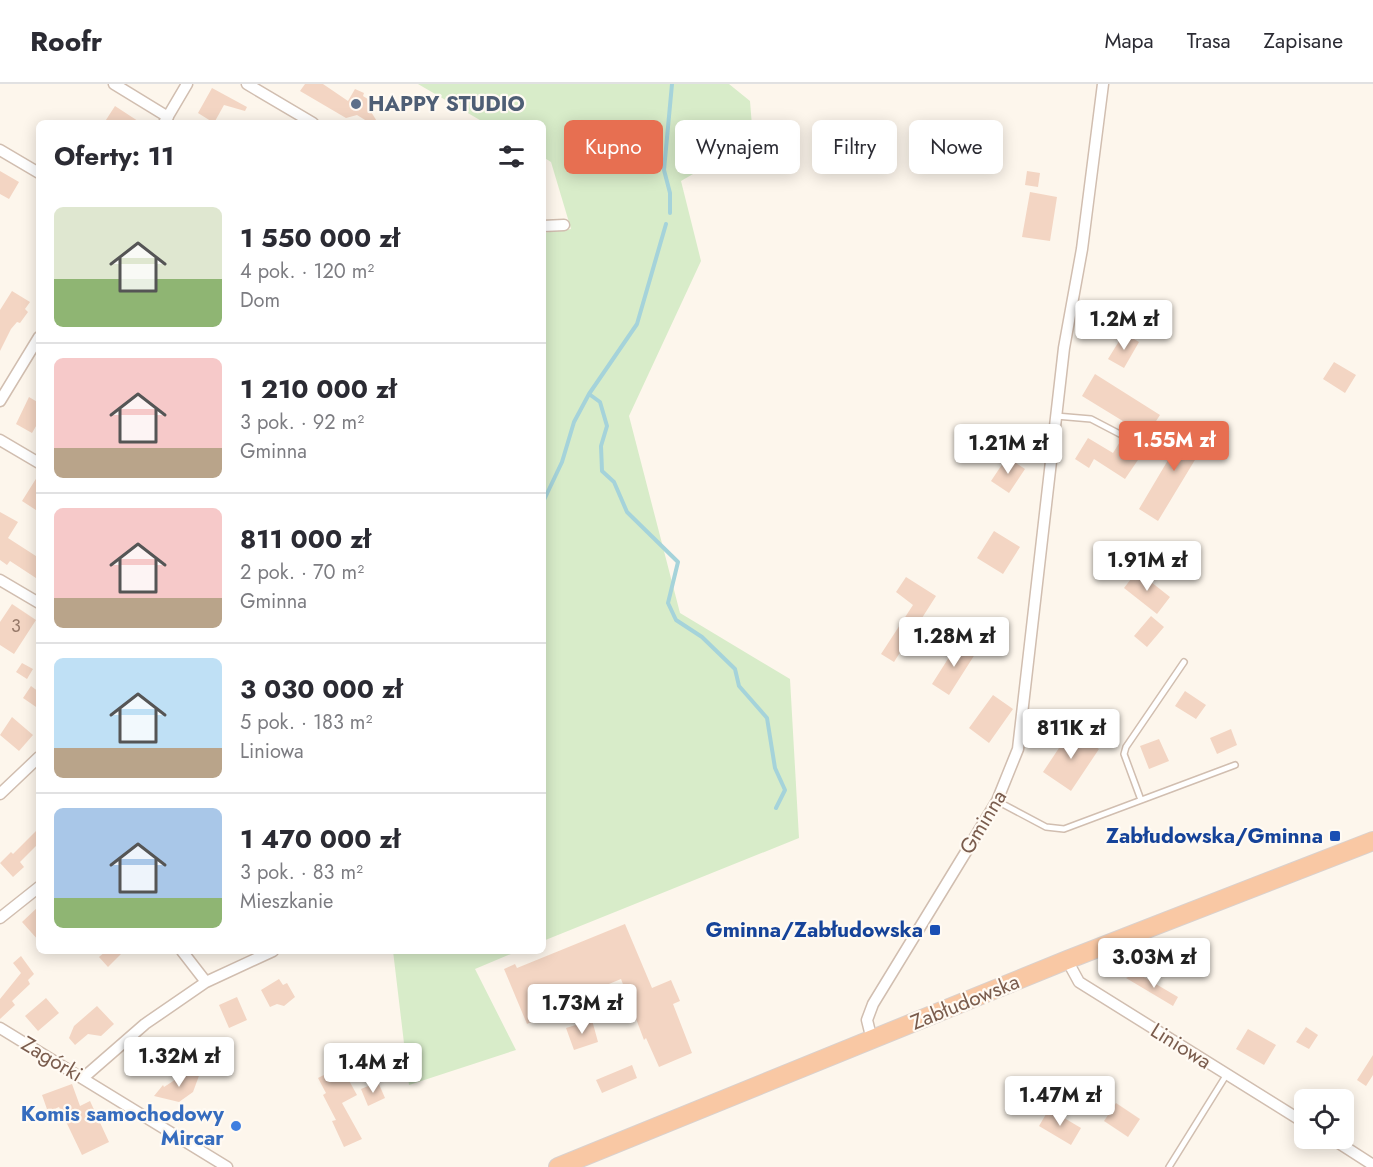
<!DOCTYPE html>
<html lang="pl">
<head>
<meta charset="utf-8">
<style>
	:root { --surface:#fff; --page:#f7f7f7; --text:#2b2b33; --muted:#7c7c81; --line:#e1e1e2; --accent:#e76f51 }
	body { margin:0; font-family:Jost,sans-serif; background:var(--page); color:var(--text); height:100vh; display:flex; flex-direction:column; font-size:22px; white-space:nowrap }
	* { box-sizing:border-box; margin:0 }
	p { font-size:20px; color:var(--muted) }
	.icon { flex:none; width:33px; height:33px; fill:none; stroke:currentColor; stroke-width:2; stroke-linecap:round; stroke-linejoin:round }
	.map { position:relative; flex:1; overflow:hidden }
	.sheet { position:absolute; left:36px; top:36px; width:510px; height:834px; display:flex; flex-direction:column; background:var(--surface); border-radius:9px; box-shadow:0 3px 15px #0003 }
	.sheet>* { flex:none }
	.top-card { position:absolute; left:564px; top:36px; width:570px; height:54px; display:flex; gap:12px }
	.controls { position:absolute; left:1294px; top:1005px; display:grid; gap:12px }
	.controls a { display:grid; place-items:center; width:60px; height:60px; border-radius:9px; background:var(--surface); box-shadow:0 3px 15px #0003; font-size:30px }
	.price { position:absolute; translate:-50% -51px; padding:0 14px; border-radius:6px; background:#fff; color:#222; font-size:20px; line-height:39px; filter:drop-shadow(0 2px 3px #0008) }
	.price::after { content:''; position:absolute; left:50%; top:36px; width:18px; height:14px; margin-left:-9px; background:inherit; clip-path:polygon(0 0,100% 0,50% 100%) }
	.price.active { background:var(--accent); color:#fff }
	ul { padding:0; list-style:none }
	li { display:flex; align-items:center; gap:18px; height:150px; padding:0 18px }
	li+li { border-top:2px solid var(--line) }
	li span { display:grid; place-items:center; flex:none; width:168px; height:120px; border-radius:9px; color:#555 }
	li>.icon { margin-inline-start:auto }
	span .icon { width:72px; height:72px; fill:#fffc; stroke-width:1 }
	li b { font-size:26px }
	h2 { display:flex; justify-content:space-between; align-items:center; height:72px; padding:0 18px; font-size:26px }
	.chip { padding:0 21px; border-radius:9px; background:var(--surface); box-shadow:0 3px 15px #0003; font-size:21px; line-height:54px }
	.chip.active { background:var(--accent); color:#fff }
	header { display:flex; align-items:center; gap:36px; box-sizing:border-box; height:84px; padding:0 30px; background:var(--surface); border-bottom:2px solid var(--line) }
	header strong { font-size:28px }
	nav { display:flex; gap:33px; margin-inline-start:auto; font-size:21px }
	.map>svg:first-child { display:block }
</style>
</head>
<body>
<header>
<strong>Roofr</strong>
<nav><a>Mapa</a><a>Trasa</a><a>Zapisane</a></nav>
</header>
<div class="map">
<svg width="1373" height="1083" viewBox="0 0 1373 1083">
	<rect width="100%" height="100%" fill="#fdf6ec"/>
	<path fill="#d8ecc9" d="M418,0H729L750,17L753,55L681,97L701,177L629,332L680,529L790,595L799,754L543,857V149L571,145L551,78L543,73V39H485Z
		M393,867H518L475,885L516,966L409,1001Z"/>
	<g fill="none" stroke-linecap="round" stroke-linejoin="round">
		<path stroke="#a5d3da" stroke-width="4" d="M670,129V109L664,86L672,0
			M589,310L600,318L607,342L601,362L602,387L614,398L627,428L678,478L668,519L676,536L702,553L735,585L739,602L767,634L775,684L785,706L776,724
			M543,418L562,378L574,338L589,310L637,240L666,140"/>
	</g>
	<path fill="#f3d5c3" d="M305,0H323L348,17L355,5L364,9L363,12L371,17L368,23L378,39H370L357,31L346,34L300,7Z
		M212,4L247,23L245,27L224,21L214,39L198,29Z
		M115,22L141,39H104Z
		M0,87L19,98L9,115L0,110Z
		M1027,87L1040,89L1038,103L1025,101Z
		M1030,108L1057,113L1050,157L1022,153Z
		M12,207L30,218L25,225L28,228L20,239L17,238L11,245L0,267V226Z
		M1124,249L1139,258L1124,284L1108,275Z
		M1334,278L1356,291L1345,309L1323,295Z
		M1095,290L1160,331L1143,357L1126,348L1131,342L1082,312Z
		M29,313L39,319V337L32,349L16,340Z
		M1190,339L1210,351L1158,437L1139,425Z
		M1088,354L1113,369L1121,356L1142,370L1125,395L1094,375L1089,384L1075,375Z
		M1007,373L1025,385L1009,409L991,397Z
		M39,390V428L22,417Z
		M0,428L18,438L8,454L39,474V496L10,477L7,481L0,476Z
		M994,447L1020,463L1003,490L977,474Z
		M1137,487L1170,513L1157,530L1124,504Z
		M906,493L936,512L894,578L881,570L913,521L896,508Z
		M12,520L36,536L14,570L0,561V538Z
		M1151,532L1164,543L1147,563L1134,552Z
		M960,556L977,567L949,611L932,600Z
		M22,579L33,585L27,595L16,588Z
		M31,602L39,608V625L23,614Z
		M1185,607L1206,621L1196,635L1175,622Z
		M993,611L1013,625L989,659L969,644Z
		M12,633L33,651L19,667L0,651Z
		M1231,645L1237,661L1217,670L1210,654Z
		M1071,646L1099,665L1071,707L1043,688Z
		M1159,655L1169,677L1149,685L1140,662Z
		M39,744V759L20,778L24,783L13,793L0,779L11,768L13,770Z
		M39,822V857L22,838Z
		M625,840L652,904L671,896L680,917L673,920L692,969L659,983L646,954L644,956L621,895L536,930L538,935L527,940L504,885L515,880L517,884Z
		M106,867H124L108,883L99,873Z
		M21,872L34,890L28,896L30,900L12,917L15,921L0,935V915L21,889L13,879Z
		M1137,889L1178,913L1173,922L1126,894Z
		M279,895L283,901L287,899L295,913L284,922L277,920L270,923L261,906Z
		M237,913L247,936L229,944L219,921Z
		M46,914L59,929L38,947L25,932Z
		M97,922L114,940L101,952L88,950L75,961L69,954L74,942Z
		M592,936L598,958L574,966L566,944Z
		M1306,943L1318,951L1309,965L1296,958Z
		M1248,945L1276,961L1264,981L1236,965Z
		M158,956L167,977L145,987L135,966Z
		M1373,971V991L1366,1002L1357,996Z
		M632,981L637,994L602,1009L596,996Z
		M341,982L357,1011L342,1019L362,1055L344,1063L332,1037L336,1036L323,1011L326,1009L318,994Z
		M187,988L200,989L193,1008L179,1018L154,1012L163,1001L164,1003Z
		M378,998L385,1014L368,1022L361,1005Z
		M72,1000L80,1022L90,1017L109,1058L82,1071L59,1023L48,1028L42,1011Z
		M1116,1019L1140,1035L1128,1053L1104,1037Z
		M1049,1025L1081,1044L1071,1061L1039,1042Z"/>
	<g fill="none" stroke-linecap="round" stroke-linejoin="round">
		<defs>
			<path id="service" d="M1056,332L1091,335L1160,371
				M1141,716L1124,670L1126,663L1184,578
				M997,717L1046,743L1064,745L1235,681
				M1169,1083L1227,990"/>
			<path id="minor" d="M114,0L168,33
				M247,0L313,39
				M164,39L187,0
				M0,66L39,89
				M543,142L564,141
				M0,317L39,253
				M0,356L39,379
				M0,496L39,519
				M0,710L39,673
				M0,834L39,803
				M182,867L206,898
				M1067,876L1079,898L1305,1039
				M0,944L227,1083
				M872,956L867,936L873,920L997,717L1018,665L1064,264L1082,165L1103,0
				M83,994L145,940L206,898L273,867
				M1331,1054L1373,1081"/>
			<path id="trunk" d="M558,1083L1067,876L1373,757"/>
		</defs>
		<use href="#service" stroke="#d1beb0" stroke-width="8"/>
		<use href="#minor" stroke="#d1beb0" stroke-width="13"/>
		<use href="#trunk" stroke="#dad1cd" stroke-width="20"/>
		<use href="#service" stroke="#fff" stroke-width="5"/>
		<use href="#minor" stroke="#fff" stroke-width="10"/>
		<use href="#trunk" stroke="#f9c8a4" stroke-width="18"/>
	</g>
	<circle fill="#5c6f8a" stroke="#fffaf3" stroke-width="2" cx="356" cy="20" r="6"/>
	<g fill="#1a4fb4" stroke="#fffaf3" stroke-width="2">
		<rect x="1329" y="746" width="12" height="12" rx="3"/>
		<rect x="929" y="840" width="12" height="12" rx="3"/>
	</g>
	<circle fill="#3f7fe0" stroke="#fffaf3" stroke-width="2" cx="236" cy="1042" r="6"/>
	<g text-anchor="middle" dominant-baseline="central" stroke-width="4.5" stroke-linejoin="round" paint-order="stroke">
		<g font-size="18" fill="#987a6a">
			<text x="16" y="542">3</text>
		</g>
		<g font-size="21" font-weight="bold" fill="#4e5e75" stroke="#fffaf3" text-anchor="start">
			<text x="368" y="20">HAPPY STUDIO</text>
		</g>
		<g font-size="21" fill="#7a5c4d" stroke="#fffaf3">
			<text transform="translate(983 738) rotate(-59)">Gminna</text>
			<text transform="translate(965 918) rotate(-22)">Zabłudowska</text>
			<text transform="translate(1181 962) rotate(32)">Liniowa</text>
			<text transform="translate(52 975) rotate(31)">Zagórki</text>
		</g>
		<g font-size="21" font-weight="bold" fill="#164399" stroke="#fffaf3" text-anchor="end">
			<text x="1323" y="752">Zabłudowska/Gminna</text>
			<text x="923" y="846">Gminna/Zabłudowska</text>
		</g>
		<g font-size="21" font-weight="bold" fill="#366cbe" stroke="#fffaf3" text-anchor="end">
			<text x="224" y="1030">Komis samochodowy<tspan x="224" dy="24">Mircar</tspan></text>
		</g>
	</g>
</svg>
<div class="controls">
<a><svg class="icon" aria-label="locate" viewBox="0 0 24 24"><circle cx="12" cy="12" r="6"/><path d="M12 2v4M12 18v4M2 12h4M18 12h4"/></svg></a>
</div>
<b class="price" style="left:1124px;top:267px">1.2M zł</b>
<b class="price active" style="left:1174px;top:388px">1.55M zł</b>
<b class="price" style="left:1008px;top:391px">1.21M zł</b>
<b class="price" style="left:1147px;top:508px">1.91M zł</b>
<b class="price" style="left:954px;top:584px">1.28M zł</b>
<b class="price" style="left:1071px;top:676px">811K zł</b>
<b class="price" style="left:1154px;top:905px">3.03M zł</b>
<b class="price" style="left:582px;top:951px">1.73M zł</b>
<b class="price" style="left:179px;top:1004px">1.32M zł</b>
<b class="price" style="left:373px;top:1010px">1.4M zł</b>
<b class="price" style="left:1060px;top:1043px">1.47M zł</b>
<div class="top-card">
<a class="chip active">Kupno</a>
<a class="chip">Wynajem</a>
<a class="chip">Filtry</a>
<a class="chip">Nowe</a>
</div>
<section class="sheet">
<h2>Oferty: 11<svg class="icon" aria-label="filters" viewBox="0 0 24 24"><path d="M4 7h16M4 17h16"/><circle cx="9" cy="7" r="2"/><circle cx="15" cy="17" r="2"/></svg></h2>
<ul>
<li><span style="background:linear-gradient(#dfe7d0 60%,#8fb573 0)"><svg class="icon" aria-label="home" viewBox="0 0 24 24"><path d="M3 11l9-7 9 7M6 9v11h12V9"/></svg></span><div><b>1 550 000 zł</b><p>4 pok. · 120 m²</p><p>Dom</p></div></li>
<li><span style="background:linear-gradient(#f6c9c9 75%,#b9a48a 0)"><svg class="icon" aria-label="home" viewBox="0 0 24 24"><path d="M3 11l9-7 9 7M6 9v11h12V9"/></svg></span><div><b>1 210 000 zł</b><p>3 pok. · 92 m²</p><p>Gminna</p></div></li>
<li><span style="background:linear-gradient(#f6c9c9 75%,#b9a48a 0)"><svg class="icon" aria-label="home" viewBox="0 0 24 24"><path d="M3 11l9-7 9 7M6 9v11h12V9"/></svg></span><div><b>811 000 zł</b><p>2 pok. · 70 m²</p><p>Gminna</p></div></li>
<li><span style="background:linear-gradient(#bfe0f5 75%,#b9a48a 0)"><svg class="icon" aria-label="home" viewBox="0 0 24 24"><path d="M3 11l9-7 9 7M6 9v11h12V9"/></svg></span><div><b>3 030 000 zł</b><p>5 pok. · 183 m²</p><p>Liniowa</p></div></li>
<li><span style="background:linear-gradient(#a9c7e8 75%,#8fb573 0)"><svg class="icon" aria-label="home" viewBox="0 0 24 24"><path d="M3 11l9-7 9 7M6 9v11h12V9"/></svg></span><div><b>1 470 000 zł</b><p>3 pok. · 83 m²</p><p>Mieszkanie</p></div></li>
</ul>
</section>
</div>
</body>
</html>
